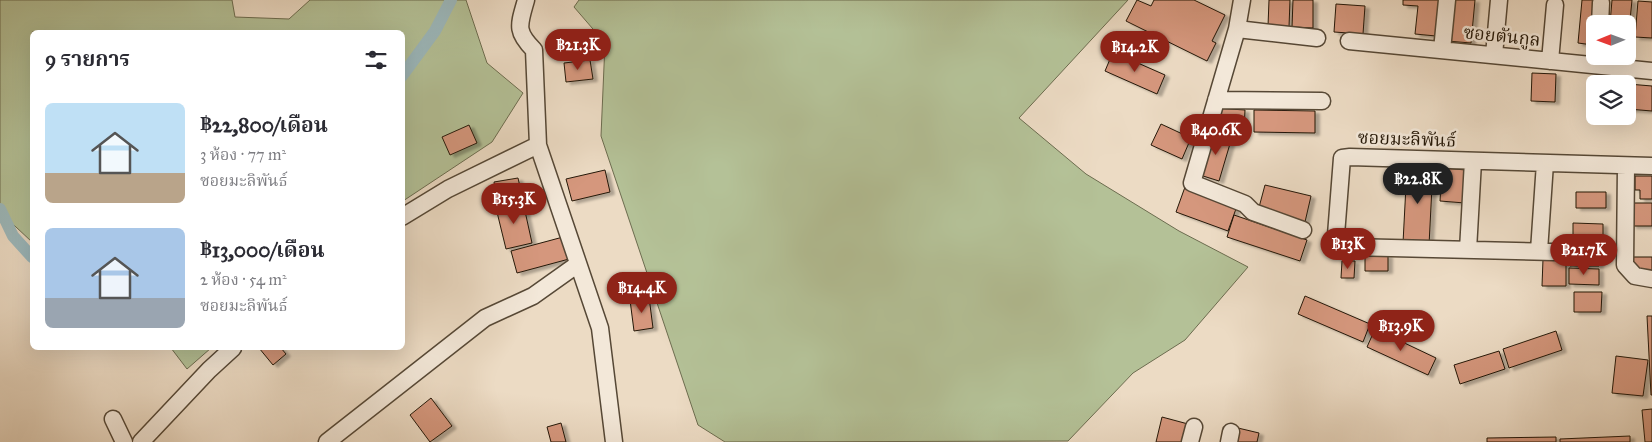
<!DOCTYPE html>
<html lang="th">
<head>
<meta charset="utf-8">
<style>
	:root { --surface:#fff; --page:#f7f7f7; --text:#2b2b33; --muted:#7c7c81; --accent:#8f2418 }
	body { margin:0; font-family:"IM FELL Great Primer","Noto Serif Thai",serif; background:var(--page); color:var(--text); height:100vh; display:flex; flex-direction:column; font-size:19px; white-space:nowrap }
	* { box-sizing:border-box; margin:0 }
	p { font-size:16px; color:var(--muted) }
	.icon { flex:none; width:28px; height:28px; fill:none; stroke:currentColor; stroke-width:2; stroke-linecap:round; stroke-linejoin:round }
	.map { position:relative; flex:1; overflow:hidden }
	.details { position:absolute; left:30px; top:30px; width:375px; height:320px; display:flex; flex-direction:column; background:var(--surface); border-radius:8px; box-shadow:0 5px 20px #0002 }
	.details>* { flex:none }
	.needle { width:32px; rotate:269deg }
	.controls { position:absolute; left:1586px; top:15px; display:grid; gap:10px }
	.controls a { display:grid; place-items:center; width:50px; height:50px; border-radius:8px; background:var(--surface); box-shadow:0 5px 20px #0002; font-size:25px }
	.price { position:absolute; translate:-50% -42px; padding:0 11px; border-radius:18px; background:var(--accent); color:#fff; font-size:16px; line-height:32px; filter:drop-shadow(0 1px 2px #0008) }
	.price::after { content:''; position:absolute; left:50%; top:30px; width:15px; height:11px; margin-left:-8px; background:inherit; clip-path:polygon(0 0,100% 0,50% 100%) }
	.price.selected { background:#222; color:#fff }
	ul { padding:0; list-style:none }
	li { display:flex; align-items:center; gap:15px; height:125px; padding:0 15px }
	li span { display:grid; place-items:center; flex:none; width:140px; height:100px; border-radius:8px; color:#555 }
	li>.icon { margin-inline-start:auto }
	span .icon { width:60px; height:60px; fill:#fffc; stroke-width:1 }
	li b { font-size:21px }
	h2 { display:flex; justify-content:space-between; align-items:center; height:60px; padding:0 15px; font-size:21px }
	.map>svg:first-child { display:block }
</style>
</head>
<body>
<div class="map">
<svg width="1652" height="442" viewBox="0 0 1652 442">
	<defs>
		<filter id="shadow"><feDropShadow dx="4.5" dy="2.5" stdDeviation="1" flood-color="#0004"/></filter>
	</defs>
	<rect width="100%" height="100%" fill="#ecdbc4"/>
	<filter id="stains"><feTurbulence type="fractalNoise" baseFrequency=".004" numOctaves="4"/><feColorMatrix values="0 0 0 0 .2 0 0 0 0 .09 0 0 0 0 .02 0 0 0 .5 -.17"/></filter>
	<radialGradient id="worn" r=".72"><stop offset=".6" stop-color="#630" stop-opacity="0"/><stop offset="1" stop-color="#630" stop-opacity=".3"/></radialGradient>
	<path fill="#b4c197" stroke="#6c6c4f" d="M0,0H232L235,17L289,19L310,0H466L487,63L523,93L492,142L403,201L402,32H32V242L0,212Z
		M579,0H1128L1019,118L1086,174L1179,231L1248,267L1185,340L1133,373L1068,441L725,442L698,425L601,136L605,43L574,7Z
		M171,348H211L187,369Z"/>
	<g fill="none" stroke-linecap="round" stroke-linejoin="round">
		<path stroke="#9cb9bd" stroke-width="12" d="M402,76L435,31L451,0
			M0,209L13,236L32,257"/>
	</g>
	<path fill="#d5977d" stroke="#241707" filter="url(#shadow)" d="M1137,0L1151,6L1154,0H1194L1225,15L1212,41L1216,43L1207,61L1126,21Z
		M1269,0H1290L1289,27L1268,26Z
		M1293,0H1313V28L1292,27Z
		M1403,0H1440L1436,36L1415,34L1418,6L1403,5Z
		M1450,0H1475L1471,43L1447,41Z
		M1582,0H1597L1593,45L1578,43Z
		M1612,0H1632L1628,41V24H1610Z
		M1638,1L1652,2V38L1635,37Z
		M1336,4L1365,6L1363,34L1334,32Z
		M1113,52L1165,75L1157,94L1105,71Z
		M590,60L593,79L566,82L564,63Z
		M1532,73L1556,74L1555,102L1531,101Z
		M1590,81L1625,84H1595V107L1588,106Z
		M1628,84L1652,86V111L1628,109Z
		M1214,108L1245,110L1244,131L1213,128Z
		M1254,110L1315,111V133L1254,132Z
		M1161,124L1191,138L1182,159L1151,145Z
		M469,125L477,143L450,155L442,137Z
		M1213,131L1232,137L1219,181L1200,175Z
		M1407,166L1433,167L1429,245L1403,243Z
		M1442,168L1466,170L1465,203L1440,201Z
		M605,170L610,192L572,201L566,179Z
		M1635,176H1652V199H1640V190H1635Z
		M518,178L523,200L498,205L494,182Z
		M1265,185L1311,196L1305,222L1258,211Z
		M1185,187L1237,206L1228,231L1176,212Z
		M1576,192H1606V208H1576Z
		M523,202L532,243L506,249L496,208Z
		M1632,203H1652V226H1632Z
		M1234,215L1307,240L1300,261L1227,237Z
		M1573,223L1603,224V245H1573Z
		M563,237L569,259L517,273L511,251Z
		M1599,246V266H1570L1571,254L1575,253L1576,247Z
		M1365,255H1388V271H1365Z
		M1633,257H1652V273H1633Z
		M1543,259H1566V286H1542Z
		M1342,261H1355L1354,278H1341Z
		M1569,268L1599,269V285L1569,284Z
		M1574,292H1602L1601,312H1574Z
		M1305,296L1370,324L1363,342L1298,314Z
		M649,297L653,328L634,331L630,300Z
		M1647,316H1652V395H1651Z
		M1375,329L1436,358L1428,375L1367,347Z
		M1556,331L1562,350L1509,368L1503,349Z
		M259,348H281L286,354L273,365Z
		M1499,351L1505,369L1460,384L1454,365Z
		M1616,356L1648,360L1643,396L1612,393Z
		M431,398L452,426L430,442L410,415Z
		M1652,409V442H1645L1642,410Z
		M1162,417L1188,424L1184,442H1156Z
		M561,423L566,442H551L547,427Z
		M1238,428L1259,433L1257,442H1235Z
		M1630,436V442H1560V439Z
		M1556,437V442H1487V438Z"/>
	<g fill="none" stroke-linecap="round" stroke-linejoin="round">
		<defs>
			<path id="minor" d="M526,0C519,25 515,31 534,50L538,145L600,328L614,442
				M1242,0L1237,29L1192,183L1245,204L1253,212L1303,230
				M1600,24L1601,3
				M1237,29L1317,38
				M1349,41L1652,71
				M1442,50L1447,0
				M1494,55L1499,0
				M1550,61L1555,5
				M1216,100L1322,101
				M1626,166L1625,265L1635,276L1652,279
				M402,217L448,189L538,145
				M1468,250L1473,161
				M1539,251L1545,163
				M1554,252L1350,247L1340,242L1336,235L1342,158L1350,157L1652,166
				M113,419L124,442
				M141,442L209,370L233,348
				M327,442L485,318L533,296L578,264
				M1190,442L1194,427
				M1229,442L1231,432"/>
		</defs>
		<use href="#minor" stroke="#564836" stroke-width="19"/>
		<use href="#minor" stroke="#f3e8d9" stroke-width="16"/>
	</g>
	<g text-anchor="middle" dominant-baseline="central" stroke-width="5" stroke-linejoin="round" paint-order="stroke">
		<g font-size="18" fill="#241707" stroke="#f3e8d9">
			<text transform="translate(1502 36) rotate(6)">ซอยตันกูล</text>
			<text transform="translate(1407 139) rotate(2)">ซอยมะลิพันธ์</text>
		</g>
	</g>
	<rect width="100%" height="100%" filter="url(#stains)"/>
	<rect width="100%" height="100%" fill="url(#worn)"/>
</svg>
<div class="controls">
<a><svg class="needle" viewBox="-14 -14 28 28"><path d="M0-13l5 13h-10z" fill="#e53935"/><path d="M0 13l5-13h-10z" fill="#7c7c81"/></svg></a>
<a><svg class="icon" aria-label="layers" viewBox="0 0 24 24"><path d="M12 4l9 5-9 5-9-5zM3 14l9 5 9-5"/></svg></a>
</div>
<b class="price" style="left:578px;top:71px">฿21.3K</b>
<b class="price" style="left:1135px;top:73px">฿14.2K</b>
<b class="price" style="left:1216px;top:156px">฿40.6K</b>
<b class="price selected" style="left:1418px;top:205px">฿22.8K</b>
<b class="price" style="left:514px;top:225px">฿15.3K</b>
<b class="price" style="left:1348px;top:270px">฿13K</b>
<b class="price" style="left:1584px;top:276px">฿21.7K</b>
<b class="price" style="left:642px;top:314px">฿14.4K</b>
<b class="price" style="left:1401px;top:352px">฿13.9K</b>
<section class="details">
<h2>9 รายการ<svg class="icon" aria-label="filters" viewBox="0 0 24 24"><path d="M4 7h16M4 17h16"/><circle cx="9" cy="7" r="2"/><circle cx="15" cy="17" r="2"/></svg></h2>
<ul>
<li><span style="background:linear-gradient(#bfe0f5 70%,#b9a48a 0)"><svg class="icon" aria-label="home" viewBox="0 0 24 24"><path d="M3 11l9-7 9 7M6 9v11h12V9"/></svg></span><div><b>฿22,800/เดือน</b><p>3 ห้อง · 77 m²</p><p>ซอยมะลิพันธ์</p></div></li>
<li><span style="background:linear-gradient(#a9c7e8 70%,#9aa5b1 0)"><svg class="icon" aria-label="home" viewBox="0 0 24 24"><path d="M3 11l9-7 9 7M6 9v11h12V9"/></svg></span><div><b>฿13,000/เดือน</b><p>2 ห้อง · 54 m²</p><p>ซอยมะลิพันธ์</p></div></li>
</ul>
</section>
</div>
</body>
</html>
